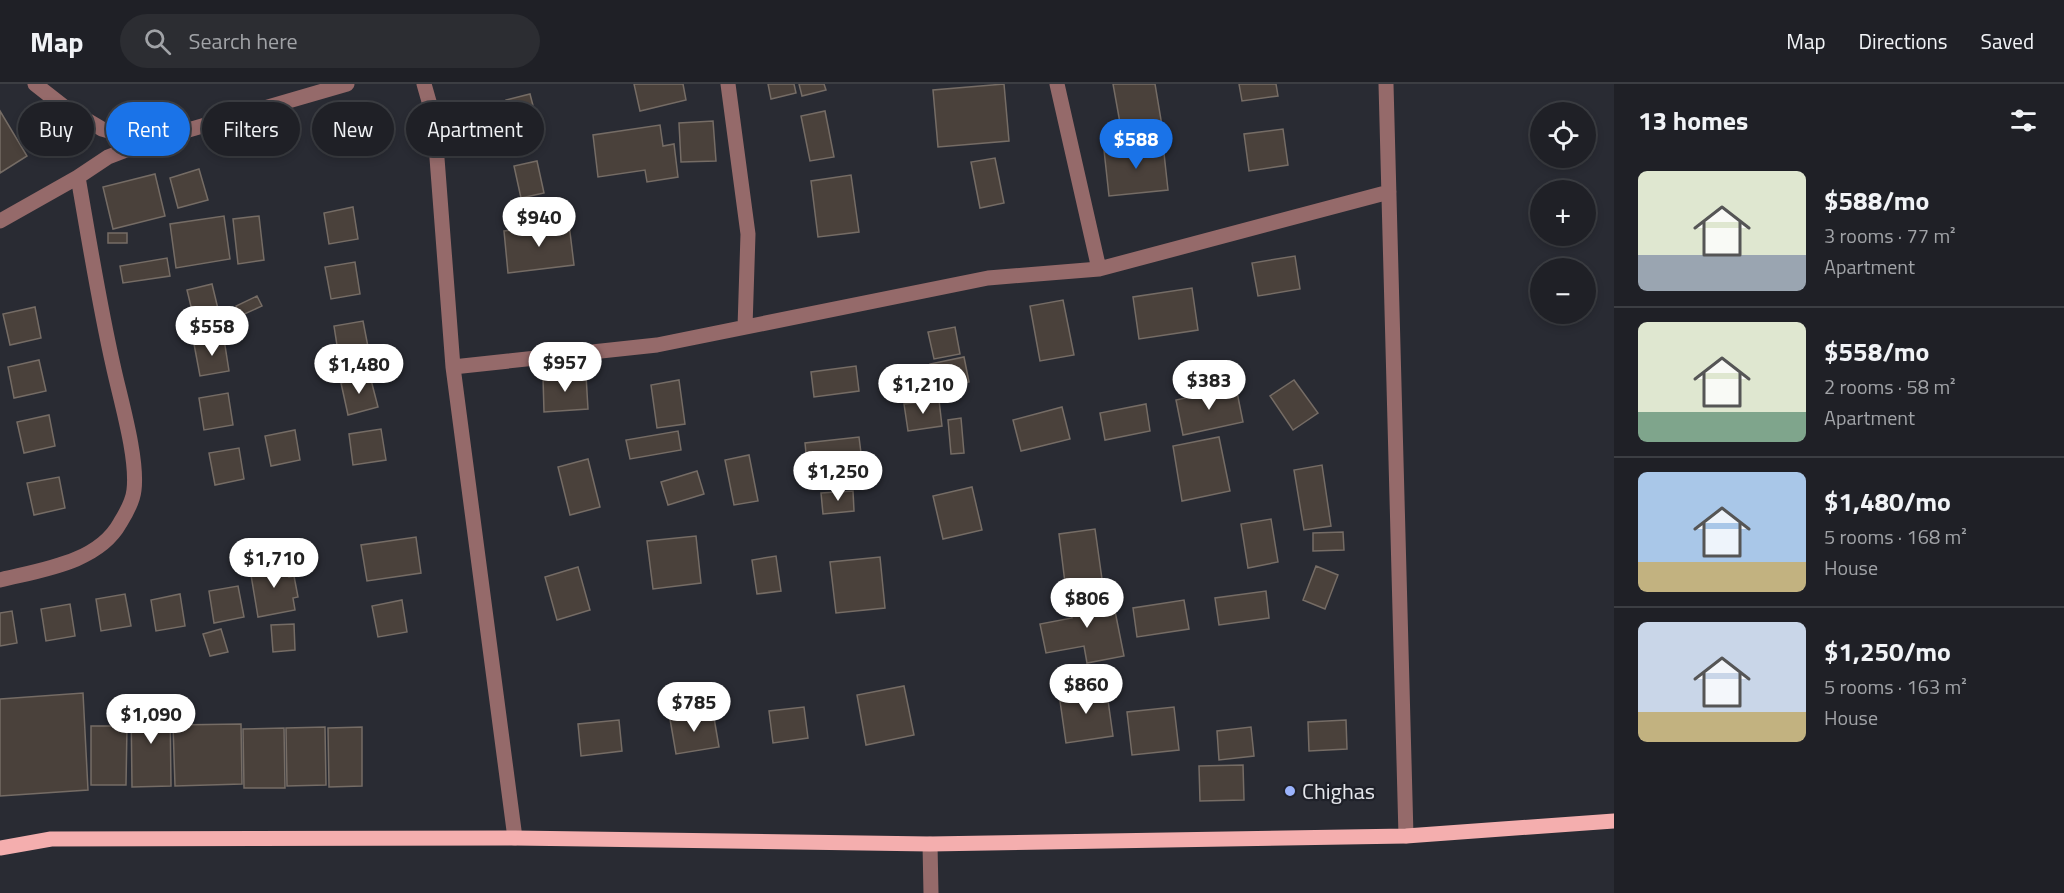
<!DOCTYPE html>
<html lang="en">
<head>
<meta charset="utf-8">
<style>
	:root { --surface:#1f2026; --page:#2c2d32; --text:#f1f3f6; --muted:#a1a3a7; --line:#3c3e43; --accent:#1a73e8 }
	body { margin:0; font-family:"Titillium Web",sans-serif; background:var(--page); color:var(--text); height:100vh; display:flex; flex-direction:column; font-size:22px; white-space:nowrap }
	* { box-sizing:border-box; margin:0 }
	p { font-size:20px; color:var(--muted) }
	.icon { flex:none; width:33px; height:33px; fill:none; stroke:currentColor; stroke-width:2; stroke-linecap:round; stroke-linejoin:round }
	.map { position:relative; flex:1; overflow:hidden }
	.panel { display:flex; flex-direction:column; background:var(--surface); width:450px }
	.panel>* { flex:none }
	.top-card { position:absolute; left:18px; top:18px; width:570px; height:54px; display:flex; gap:12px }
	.controls { position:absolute; left:1530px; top:18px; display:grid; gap:12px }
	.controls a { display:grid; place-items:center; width:66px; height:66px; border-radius:50%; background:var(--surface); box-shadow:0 3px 9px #0003,0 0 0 2px var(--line); font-size:30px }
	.price { position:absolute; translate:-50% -51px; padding:0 14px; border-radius:21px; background:#fff; color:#222; font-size:20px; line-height:39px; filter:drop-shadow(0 2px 3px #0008) }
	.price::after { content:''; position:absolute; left:50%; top:36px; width:18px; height:14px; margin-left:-9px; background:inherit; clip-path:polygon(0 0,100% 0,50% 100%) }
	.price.current { background:var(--accent); color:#fff }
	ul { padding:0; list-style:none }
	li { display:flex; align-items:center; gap:18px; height:150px; padding:0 24px }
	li+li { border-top:2px solid var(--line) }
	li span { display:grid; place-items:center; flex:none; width:168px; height:120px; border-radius:9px; color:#555 }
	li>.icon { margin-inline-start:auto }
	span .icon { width:72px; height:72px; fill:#fffc; stroke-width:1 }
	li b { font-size:26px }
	h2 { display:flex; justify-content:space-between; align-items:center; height:72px; padding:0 24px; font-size:26px }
	.pill { padding:0 21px; border-radius:27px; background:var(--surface); box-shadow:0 3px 9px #0003,0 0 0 2px var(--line); font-size:21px; line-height:54px }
	.pill.current { background:var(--accent); color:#fff }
	header { display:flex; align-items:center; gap:36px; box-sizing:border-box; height:84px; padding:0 30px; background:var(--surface); border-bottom:2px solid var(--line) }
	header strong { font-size:28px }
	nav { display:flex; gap:33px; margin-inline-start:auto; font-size:21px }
	.search { width:420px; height:54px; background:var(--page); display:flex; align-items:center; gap:15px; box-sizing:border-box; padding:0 21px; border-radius:33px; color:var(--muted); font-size:22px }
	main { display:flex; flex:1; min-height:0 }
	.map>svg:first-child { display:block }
</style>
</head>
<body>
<header>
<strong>Map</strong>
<div class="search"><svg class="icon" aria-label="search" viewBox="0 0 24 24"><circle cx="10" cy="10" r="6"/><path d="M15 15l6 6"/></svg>Search here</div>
<nav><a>Map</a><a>Directions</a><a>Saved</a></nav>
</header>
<main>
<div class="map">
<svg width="1614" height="809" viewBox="0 0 1614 809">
	<rect width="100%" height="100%" fill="#292b33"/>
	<path fill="#4a413b" stroke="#756c65" stroke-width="1.5" d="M634,0H683L686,16L640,27Z
		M768,0H794L796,9L771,15Z
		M799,0H824L826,6L802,12Z
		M1004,0L1009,57L938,63L933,6Z
		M1113,0H1155L1162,42L1122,50Z
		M1239,0H1276L1278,12L1242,17Z
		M530,10L538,41L513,47L506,16Z
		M0,27L27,72L0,89Z
		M825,27L834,73L810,77L801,32Z
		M713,37L716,77L681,78L679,39Z
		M660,41L663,62L674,60L678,93L647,98L645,86L598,93L593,51Z
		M1283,45L1288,81L1249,87L1244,50Z
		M1163,60L1168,106L1109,112L1104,66Z
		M995,74L1004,119L980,124L971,78Z
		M537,77L544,109L521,114L514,82Z
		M199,85L208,116L178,124L170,94Z
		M155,90L165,132L113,145L103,103Z
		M851,91L859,148L818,153L811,97Z
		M353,123L358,155L329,160L324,129Z
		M224,132L230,175L176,184L170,140Z
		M259,132L264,176L238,180L233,135Z
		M569,140L574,181L508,189L504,147Z
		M108,149H127V159H108Z
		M1295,172L1300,205L1258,212L1252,179Z
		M167,174L170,192L123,199L120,182Z
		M355,178L360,210L331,215L325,183Z
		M212,200L219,229L194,235L187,206Z
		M1192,204L1198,246L1139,255L1133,213Z
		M257,212L262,222L240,232L236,222Z
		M1063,216L1074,271L1040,277L1030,222Z
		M35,223L41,254L10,261L3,230Z
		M363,237L369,268L339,274L334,242Z
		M955,243L960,270L934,275L928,248Z
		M224,255L229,287L200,292L194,260Z
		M964,273L969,298L935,304L930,280Z
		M39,276L46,307L14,314L8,283Z
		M856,282L859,307L814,313L811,288Z
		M586,291L588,325L544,328L543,293Z
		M370,292L378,323L348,331L341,299Z
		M679,296L685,340L657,344L651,301Z
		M1294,296L1318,329L1293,346L1270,312Z
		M1236,303L1243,338L1183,351L1176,316Z
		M228,309L233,341L204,346L199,314Z
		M939,316L942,342L908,347L904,320Z
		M1146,320L1150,347L1105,356L1100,329Z
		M1062,323L1070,355L1021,367L1013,336Z
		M49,331L55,362L24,369L17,338Z
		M961,334L964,369L951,370L948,336Z
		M381,345L386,376L353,381L349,350Z
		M295,346L300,376L271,382L265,352Z
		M678,347L681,366L630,375L626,356Z
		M859,353L864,393L809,400L805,359Z
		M1219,353L1230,407L1182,417L1173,362Z
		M239,364L244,395L215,401L209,369Z
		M749,371L758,417L734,421L725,376Z
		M588,375L600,423L570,431L558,383Z
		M1322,381L1331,442L1304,446L1294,386Z
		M697,387L704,410L668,421L661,398Z
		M59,393L65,424L34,431L27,399Z
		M972,403L982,446L943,455L933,412Z
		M853,407L854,427L823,430L821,409Z
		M1271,435L1278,478L1248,484L1241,440Z
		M1095,445L1102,495L1065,499L1059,450Z
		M1343,448L1344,466L1313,467V449Z
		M696,452L701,499L653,505L647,457Z
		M416,453L421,489L367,497L361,461Z
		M776,472L781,507L757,510L752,476Z
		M880,473L885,524L836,529L830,478Z
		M287,478L289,493L294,492L298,513L293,514L295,526L258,533L250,485Z
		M1316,482L1338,491L1325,525L1303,516Z
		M578,483L590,526L557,536L545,493Z
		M238,502L244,533L214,539L209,507Z
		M1111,507L1124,572L1087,579L1084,562L1046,569L1040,540L1072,534L1068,515Z
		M1266,507L1269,534L1219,541L1215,514Z
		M125,510L131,542L101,547L96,515Z
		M180,510L185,542L156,547L151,516Z
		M402,516L407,548L378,553L372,522Z
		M1184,516L1189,545L1137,553L1133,524Z
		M70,520L75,552L46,557L41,525Z
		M12,527L17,559L0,562V529Z
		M294,540L295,566L273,568L271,541Z
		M221,545L228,568L210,572L203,550Z
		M904,602L914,651L866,661L857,611Z
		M1106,602L1113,652L1066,659L1059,610Z
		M83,609L88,706L0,712V615Z
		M131,619H170L171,702L132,703Z
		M804,623L808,654L773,659L769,627Z
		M1174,623L1179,666L1132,671L1127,628Z
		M713,628L719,663L676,670L670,635Z
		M619,636L622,667L581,672L578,640Z
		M1346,636L1347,665L1309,667L1308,638Z
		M241,640L242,700L175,702L173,641Z
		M91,642H127L126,701H91Z
		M325,643L326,701L287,702L286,644Z
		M362,643V702L329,703L328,644Z
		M1251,643L1254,672L1219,676L1217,647Z
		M284,644L285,704H244L243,645Z
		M1243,681L1244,716L1200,717L1199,682Z"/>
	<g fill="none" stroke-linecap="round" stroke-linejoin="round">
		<path stroke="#956a6a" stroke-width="15" d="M35,0L63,22L102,45L147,58L347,0
			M424,0L434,35L453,283L515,754
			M728,0L748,150L745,243
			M1057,0L1099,185
			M1386,0L1406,752
			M0,137L78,93
			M453,283L657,261L988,194L1099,185L1389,108
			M0,496C40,486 98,479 120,439C125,431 133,416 134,406C138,373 120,314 113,281C99,219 89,156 78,93L108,73L147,58
			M930,760L931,809"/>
		<path stroke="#f4aeae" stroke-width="15" d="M0,764L51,755L515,754L930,760L1406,752L1614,737"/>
	</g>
	<circle fill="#9bb4fd" stroke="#1f2129" stroke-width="2" cx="1290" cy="707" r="6"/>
	<g text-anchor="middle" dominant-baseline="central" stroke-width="4.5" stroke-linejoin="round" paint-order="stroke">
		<g font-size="22" fill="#e6e8ed" stroke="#1f2129" text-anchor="start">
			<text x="1302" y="707">Chighas</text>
		</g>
	</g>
</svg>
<div class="controls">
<a><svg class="icon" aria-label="locate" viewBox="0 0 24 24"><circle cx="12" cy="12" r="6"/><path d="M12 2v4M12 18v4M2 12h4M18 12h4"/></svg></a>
<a>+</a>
<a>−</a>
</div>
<b class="price current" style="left:1136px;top:86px">$588</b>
<b class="price" style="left:539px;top:164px">$940</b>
<b class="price" style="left:212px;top:273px">$558</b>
<b class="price" style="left:565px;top:309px">$957</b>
<b class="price" style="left:359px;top:311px">$1,480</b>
<b class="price" style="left:1209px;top:327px">$383</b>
<b class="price" style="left:923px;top:331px">$1,210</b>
<b class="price" style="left:838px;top:418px">$1,250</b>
<b class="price" style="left:274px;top:505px">$1,710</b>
<b class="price" style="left:1087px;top:545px">$806</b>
<b class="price" style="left:1086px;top:631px">$860</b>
<b class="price" style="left:694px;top:649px">$785</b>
<b class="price" style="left:151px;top:661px">$1,090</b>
<div class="top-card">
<a class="pill">Buy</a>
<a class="pill current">Rent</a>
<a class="pill">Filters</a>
<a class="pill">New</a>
<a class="pill">Apartment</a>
</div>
</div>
<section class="panel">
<h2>13 homes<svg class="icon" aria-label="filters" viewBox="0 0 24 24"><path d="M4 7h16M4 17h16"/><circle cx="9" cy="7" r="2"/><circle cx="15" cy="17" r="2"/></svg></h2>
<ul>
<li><span style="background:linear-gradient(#dfe7d0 70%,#9aa5b1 0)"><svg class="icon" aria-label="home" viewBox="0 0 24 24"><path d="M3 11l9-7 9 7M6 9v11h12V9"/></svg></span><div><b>$588/mo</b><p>3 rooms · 77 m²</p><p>Apartment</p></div></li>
<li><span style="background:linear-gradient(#dfe7d0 75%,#7fa58c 0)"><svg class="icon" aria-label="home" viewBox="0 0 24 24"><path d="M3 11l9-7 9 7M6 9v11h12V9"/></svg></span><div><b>$558/mo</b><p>2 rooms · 58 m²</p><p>Apartment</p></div></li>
<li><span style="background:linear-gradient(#a9c7e8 75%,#c2b280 0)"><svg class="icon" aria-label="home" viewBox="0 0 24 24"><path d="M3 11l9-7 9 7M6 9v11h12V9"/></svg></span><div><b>$1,480/mo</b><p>5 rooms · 168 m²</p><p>House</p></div></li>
<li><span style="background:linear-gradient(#c9d6e8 75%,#c2b280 0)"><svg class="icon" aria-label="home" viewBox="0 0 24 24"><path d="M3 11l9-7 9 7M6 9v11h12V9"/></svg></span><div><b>$1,250/mo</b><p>5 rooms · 163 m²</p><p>House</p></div></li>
</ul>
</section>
</main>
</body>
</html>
